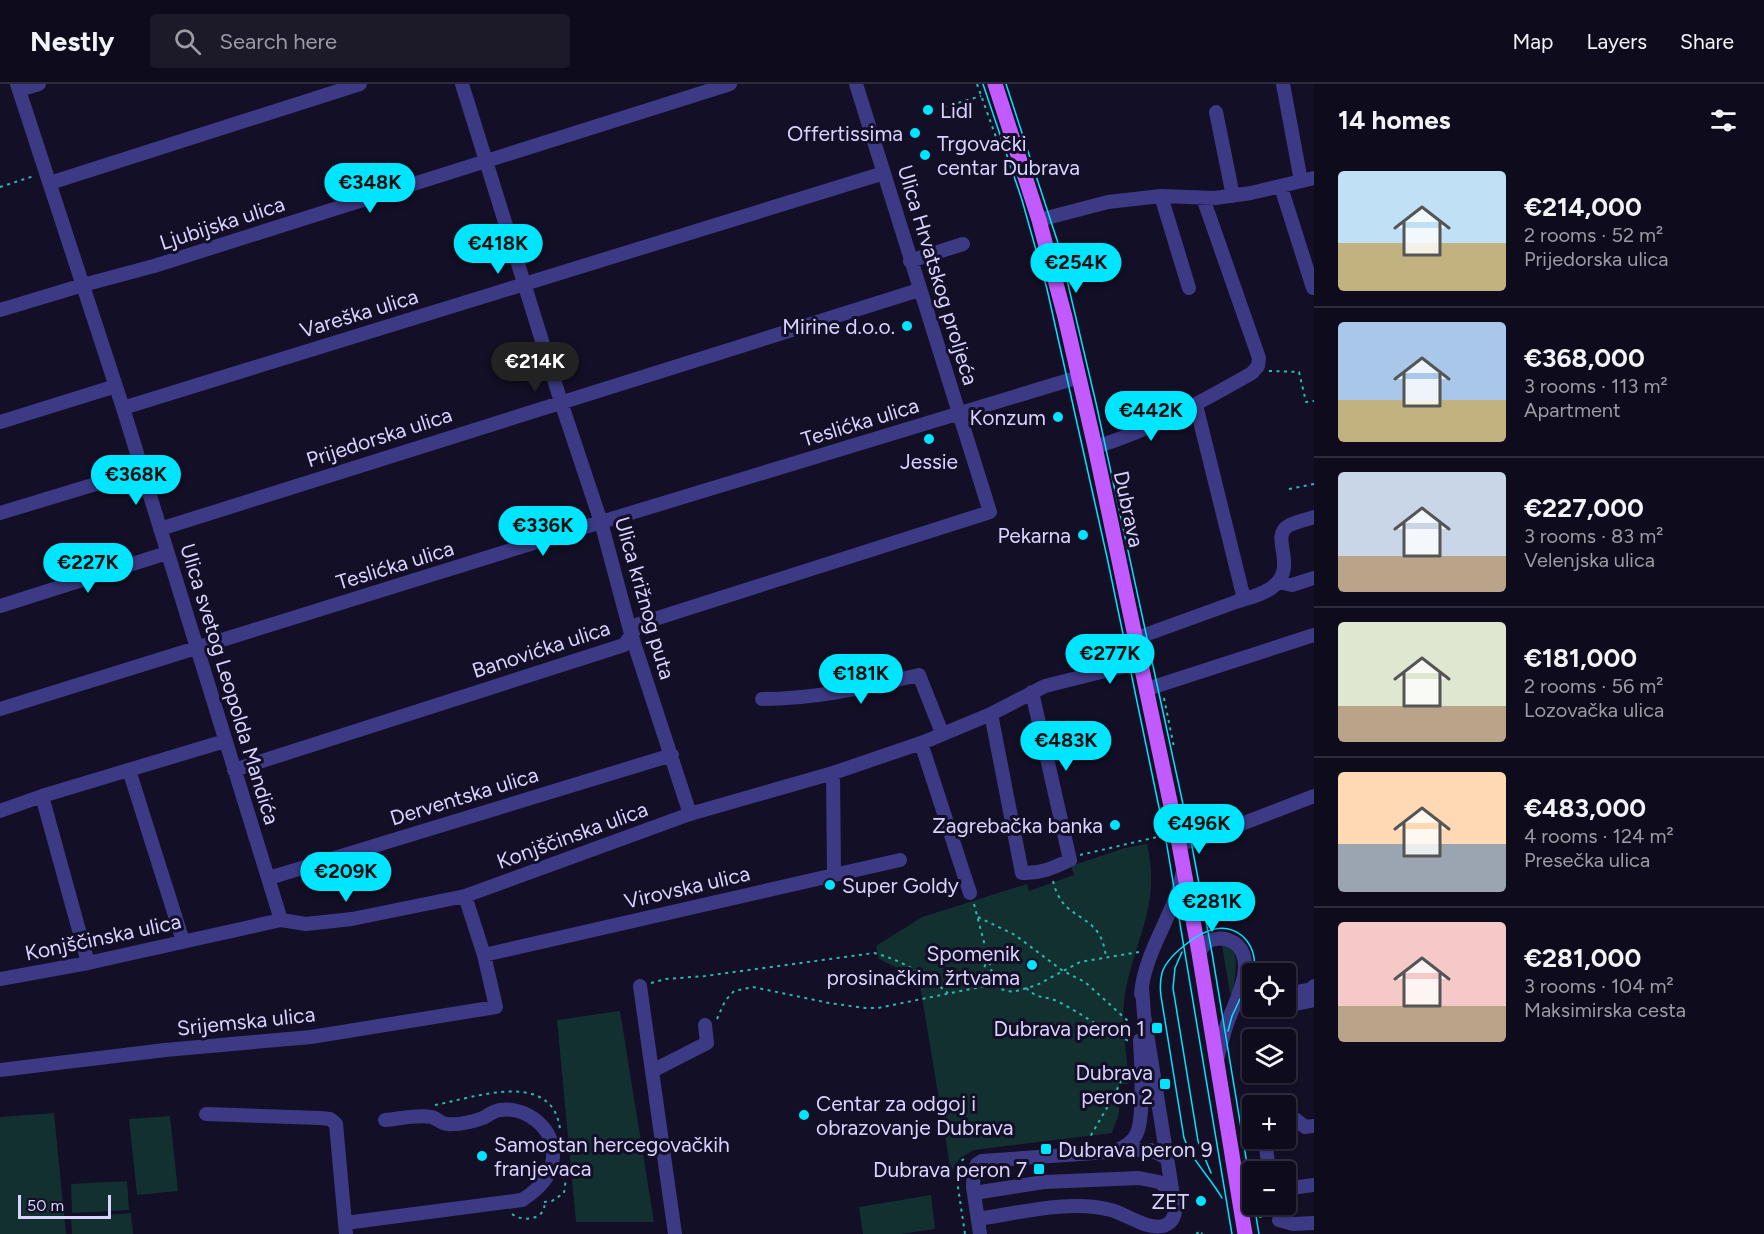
<!DOCTYPE html>
<html lang="en">
<head>
<meta charset="utf-8">
<style>
	:root { --surface:#0e0b1c; --page:#1c1929; --text:#f1f3f6; --muted:#9b9ba3; --line:#2e2b3b; --accent:#00e5ff }
	body { margin:0; font-family:Figtree,sans-serif; background:var(--page); color:var(--text); height:100vh; display:flex; flex-direction:column; font-size:22px; white-space:nowrap }
	* { box-sizing:border-box; margin:0 }
	p { font-size:20px; color:var(--muted) }
	.icon { flex:none; width:33px; height:33px; fill:none; stroke:currentColor; stroke-width:2; stroke-linecap:round; stroke-linejoin:round }
	.map { position:relative; flex:1; overflow:hidden }
	.sheet { display:flex; flex-direction:column; background:var(--surface); width:450px }
	.sheet>* { flex:none }
	.tools { position:absolute; left:1242px; top:879px; display:grid; gap:12px }
	.tools a { display:grid; place-items:center; width:54px; height:54px; border-radius:6px; background:var(--surface); box-shadow:0 2px 4px #0004,0 0 0 2px var(--line); font-size:30px }
	.scale { position:absolute; left:18px; bottom:15px; width:93px; box-sizing:border-box; padding-left:6px; border:3px solid #d9d4ff; border-top:0; font-size:16px; line-height:21px; white-space:nowrap; color:#d9d4ff; -webkit-text-stroke:4px #130f26; paint-order:stroke }
	.price { position:absolute; translate:-50% -51px; padding:0 14px; border-radius:21px; background:var(--accent); color:#111; font-size:20px; line-height:39px; filter:drop-shadow(0 2px 3px #0008) }
	.price::after { content:''; position:absolute; left:50%; top:36px; width:18px; height:14px; margin-left:-9px; background:inherit; clip-path:polygon(0 0,100% 0,50% 100%) }
	.price.selected { background:#222; color:#fff }
	ul { padding:0; list-style:none }
	li { display:flex; align-items:center; gap:18px; height:150px; padding:0 24px }
	li+li { border-top:2px solid var(--line) }
	li span { display:grid; place-items:center; flex:none; width:168px; height:120px; border-radius:6px; color:#555 }
	li>.icon { margin-inline-start:auto }
	span .icon { width:72px; height:72px; fill:#fffc; stroke-width:1 }
	li b { font-size:26px }
	h2 { display:flex; justify-content:space-between; align-items:center; height:72px; padding:0 24px; font-size:26px }
	header { display:flex; align-items:center; gap:36px; box-sizing:border-box; height:84px; padding:0 30px; background:var(--surface); border-bottom:2px solid var(--line) }
	header strong { font-size:28px }
	nav { display:flex; gap:33px; margin-inline-start:auto; font-size:21px }
	.search { width:420px; height:54px; background:var(--page); display:flex; align-items:center; gap:15px; box-sizing:border-box; padding:0 21px; border-radius:6px; color:var(--muted); font-size:22px }
	main { display:flex; flex:1; min-height:0 }
	.map>svg:first-child { display:block }
</style>
</head>
<body>
<header>
<strong>Nestly</strong>
<div class="search"><svg class="icon" aria-label="search" viewBox="0 0 24 24"><circle cx="10" cy="10" r="6"/><path d="M15 15l6 6"/></svg>Search here</div>
<nav><a>Map</a><a>Layers</a><a>Share</a></nav>
</header>
<main>
<div class="map">
<svg width="1314" height="1150" viewBox="0 0 1314 1150">
	<rect width="100%" height="100%" fill="#130f26"/>
	<path fill="#12302f" d="M1147,760C1162,825 1132,858 1124,917C1121,945 1128,972 1128,1000H1119V1030L1112,1049L974,1066L960,1074L951,1088L919,895L879,875L876,862L922,833L1027,800L1029,807L1074,791L1071,782L1125,764Z
		M1222,861C1246,866 1231,895 1234,912L1230,909Z
		M620,927L654,1138H576L557,936Z
		M54,1029L66,1150H0V1033Z
		M170,1032L178,1107L137,1111L129,1035Z
		M127,1097L129,1126L72,1129L71,1100Z
		M931,1111L935,1145L901,1150H863L859,1123Z
		M131,1129L133,1150H72L71,1134Z"/>
	<g fill="none" stroke-linecap="round" stroke-linejoin="round">
		<path stroke="#2fb8b0" stroke-width="2" stroke-dasharray="3 4.5" stroke-linecap="butt" d="M977,0L997,56
			M944,23L981,12
			M0,103L34,92
			M1269,287L1299,288L1306,318L1314,317
			M1289,405L1314,400
			M1164,614L1174,663
			M1080,771L1157,753
			M1053,797C1062,833 1083,827 1099,850C1103,857 1105,865 1106,873
			M974,820L995,900
			M978,833L1015,851L1063,887L1085,898L1128,937
			M1214,838H1221
			M651,899L666,895L705,892L874,869C901,876 926,891 948,909
			M976,904L988,874
			M1026,904C1040,917 1045,911 1059,918C1083,930 1103,947 1129,957
			M717,935L725,917L734,907L753,903L829,919L865,924H878L995,900L1000,905L1013,908L1037,901L1080,878L1139,868
			M435,1021C473,1014 552,984 560,1045
			M1087,1058L1115,1010L1128,981
			M1194,1069L1199,1067
			M964,1075L961,1077L956,1090L965,1150
			M990,1091L1005,1090
			M544,1118L552,1117L564,1109L566,1094L565,1083
			M512,1130C524,1139 548,1135 544,1117
			M1259,1133L1266,1132
			M1196,1150L1201,1147L1202,1150"/>
		<path stroke="#3d3a85" stroke-width="14" d="M17,0L123,324L281,836
			M462,0L561,318L601,438L631,550L690,730
			M1283,0L1301,97
			M19,6L39,0
			M1216,28L1233,112
			M50,99L360,0
			M1281,103L1313,204
			M1161,112L1189,204
			M1039,136L1108,118L1161,112L1215,114L1251,109L1314,94
			M910,177L963,160
			M0,226L83,201L154,182L730,0
			M1196,321L1244,515
			M123,324L884,89
			M0,338L116,302
			M1095,363C1149,347 1203,317 1252,289L1258,282L1259,274L1203,114
			M0,429L142,386
			M160,445L919,206
			M1278,498L1292,501L1314,494
			M0,522L167,469
			M1136,557L1142,552C1172,541 1203,530 1233,519C1246,514 1265,511 1275,501C1297,481 1270,453 1288,442C1295,438 1306,436 1314,433
			M1147,605L1314,551
			M762,615C817,615 866,603 919,591L942,649
			M0,625L601,438L1079,293
			M991,630L1022,789C1040,790 1053,784 1070,776L1032,608
			M921,659L970,809
			M129,686L183,857
			M234,686L624,561L639,540L990,428L856,0
			M833,689L834,790
			M42,712L88,879
			M0,727L42,712L225,657
			M1179,760L1210,752L1314,712
			M269,794L672,671
			M1199,869L1206,858C1214,854 1224,853 1233,858C1260,875 1234,919 1227,940C1223,952 1220,964 1217,976
			M484,871L900,776
			M0,895L88,879L281,836L306,840L352,835L465,812L690,730L833,689L924,658L991,630L1045,602L1141,578
			M640,902L675,1150
			M1141,910C1145,865 1175,831 1183,787
			M1286,910L1312,905L1314,902
			M1255,922L1266,925L1280,922
			M1286,922L1314,916
			M0,986L165,966L311,953L496,923L484,871L465,812
			M652,987L707,959L705,941
			M206,1030L320,1034L330,1035L336,1040L346,1150
			M1286,1037L1295,1035L1305,1043L1314,1042
			M1265,1054L1269,1088
			M1114,1068C1123,1063 1131,1060 1136,1051C1145,1035 1141,976 1140,956
			M1286,1101L1299,1103L1314,1101
			M974,1109L1044,1098L1139,1094L1159,1098L1166,1103L1172,1111
			M978,1135C1018,1129 1072,1115 1111,1126C1126,1130 1147,1146 1163,1142C1177,1138 1177,1122 1173,1111L1144,931L1142,903
			M1279,1136L1293,1140L1314,1139
			M345,1139L522,1116C539,1105 554,1091 553,1069C553,1043 525,1022 500,1026C494,1027 488,1031 483,1034C472,1038 459,1041 447,1040C441,1040 437,1034 431,1033C417,1030 399,1035 385,1036
			M980,1150L973,1103L974,1087L977,1080L982,1077L1137,1066H1151L1167,1074"/>
		<path stroke="#c25bff" stroke-width="15" d="M995,0L1039,136L1065,233L1095,363L1179,760L1199,869L1245,1150"/>
		<path stroke="#00e5ff" stroke-width="1.5" d="M983,0L1022,116L1047,205L1107,473L1167,762L1232,1150
			M1006,0L1059,162L1096,319L1191,757L1212,869L1252,1110
			M1182,868L1175,884L1173,904L1198,1057L1211,1089
			M1228,947L1232,932L1252,890
			M1222,1114C1210,1093 1192,1077 1184,1054L1161,912C1160,905 1160,897 1162,889C1167,872 1198,848 1215,845C1241,840 1260,865 1253,890
			M1254,1120L1259,1150"/>
	</g>
	<g fill="#00e5ff" stroke="#130f26" stroke-width="2">
		<circle cx="928" cy="26" r="6"/>
		<circle cx="915" cy="49" r="6"/>
		<circle cx="925" cy="71" r="6"/>
		<circle cx="907" cy="242" r="6"/>
		<circle cx="1058" cy="333" r="6"/>
		<circle cx="929" cy="355" r="6"/>
		<circle cx="1083" cy="451" r="6"/>
		<circle cx="1115" cy="741" r="6"/>
		<circle cx="830" cy="801" r="6"/>
		<circle cx="1032" cy="881" r="6"/>
		<rect x="1151" y="938" width="12" height="12" rx="3"/>
		<rect x="1159" y="994" width="12" height="12" rx="3"/>
		<circle cx="804" cy="1031" r="6"/>
		<rect x="1040" y="1059" width="12" height="12" rx="3"/>
		<circle cx="482" cy="1072" r="6"/>
		<rect x="1033" y="1079" width="12" height="12" rx="3"/>
		<circle cx="1201" cy="1117" r="6"/>
	</g>
	<g text-anchor="middle" dominant-baseline="central" stroke-width="6" stroke-linejoin="round" paint-order="stroke">
		<g font-size="21" fill="#d9d4ff" stroke="#130f26" text-anchor="end">
			<text x="940" y="26" text-anchor="start">Lidl</text>
			<text x="903" y="49">Offertissima</text>
			<text x="937" y="59" text-anchor="start">Trgovački<tspan x="937" dy="24">centar Dubrava</tspan></text>
			<text x="895" y="242">Mirine d.o.o.</text>
			<text x="1046" y="333">Konzum</text>
			<text x="929" y="377" text-anchor="middle">Jessie</text>
			<text x="1071" y="451">Pekarna</text>
			<text x="1103" y="741">Zagrebačka banka</text>
			<text x="842" y="801" text-anchor="start">Super Goldy</text>
			<text x="1020" y="869">Spomenik<tspan x="1020" dy="24">prosinačkim žrtvama</tspan></text>
			<text x="1145" y="944">Dubrava peron 1</text>
			<text x="1153" y="988">Dubrava<tspan x="1153" dy="24">peron 2</tspan></text>
			<text x="816" y="1019" text-anchor="start">Centar za odgoj i<tspan x="816" dy="24">obrazovanje Dubrava</tspan></text>
			<text x="494" y="1060" text-anchor="start">Samostan hercegovačkih<tspan x="494" dy="24">franjevaca</tspan></text>
			<text x="1058" y="1065" text-anchor="start">Dubrava peron 9</text>
			<text x="1027" y="1085">Dubrava peron 7</text>
			<text x="1189" y="1117">ZET</text>
		</g>
		<g font-size="21" fill="#d9d4ff" stroke="#130f26">
			<text transform="translate(222 139) rotate(-18)">Ljubijska ulica</text>
			<text transform="translate(938 191) rotate(73)">Ulica Hrvatskog proljeća</text>
			<text transform="translate(359 229) rotate(-17)">Vareška ulica</text>
			<text transform="translate(860 338) rotate(-17)">Teslićka ulica</text>
			<text transform="translate(379 353) rotate(-18)">Prijedorska ulica</text>
			<text transform="translate(1129 425) rotate(78)">Dubrava</text>
			<text transform="translate(395 481) rotate(-17)">Teslićka ulica</text>
			<text transform="translate(645 514) rotate(74)">Ulica križnog puta</text>
			<text transform="translate(541 565) rotate(-18)">Banovićka ulica</text>
			<text transform="translate(230 600) rotate(73)">Ulica svetog Leopolda Mandića</text>
			<text transform="translate(464 712) rotate(-17)">Derventska ulica</text>
			<text transform="translate(572 751) rotate(-20)">Konjščinska ulica</text>
			<text transform="translate(687 803) rotate(-13)">Virovska ulica</text>
			<text transform="translate(103 853) rotate(-12)">Konjščinska ulica</text>
			<text transform="translate(246 937) rotate(-6)">Srijemska ulica</text>
		</g>
	</g>
</svg>
<div class="tools">
<a><svg class="icon" aria-label="locate" viewBox="0 0 24 24"><circle cx="12" cy="12" r="6"/><path d="M12 2v4M12 18v4M2 12h4M18 12h4"/></svg></a>
<a><svg class="icon" aria-label="layers" viewBox="0 0 24 24"><path d="M12 4l9 5-9 5-9-5zM3 14l9 5 9-5"/></svg></a>
<a>+</a>
<a>−</a>
</div>
<div class="scale">50 m</div>
<b class="price" style="left:370px;top:130px">€348K</b>
<b class="price" style="left:498px;top:191px">€418K</b>
<b class="price" style="left:1076px;top:210px">€254K</b>
<b class="price selected" style="left:535px;top:309px">€214K</b>
<b class="price" style="left:1151px;top:358px">€442K</b>
<b class="price" style="left:136px;top:422px">€368K</b>
<b class="price" style="left:543px;top:473px">€336K</b>
<b class="price" style="left:88px;top:510px">€227K</b>
<b class="price" style="left:1110px;top:601px">€277K</b>
<b class="price" style="left:861px;top:621px">€181K</b>
<b class="price" style="left:1066px;top:688px">€483K</b>
<b class="price" style="left:1199px;top:771px">€496K</b>
<b class="price" style="left:346px;top:819px">€209K</b>
<b class="price" style="left:1212px;top:849px">€281K</b>
</div>
<section class="sheet">
<h2>14 homes<svg class="icon" aria-label="filters" viewBox="0 0 24 24"><path d="M4 7h16M4 17h16"/><circle cx="9" cy="7" r="2"/><circle cx="15" cy="17" r="2"/></svg></h2>
<ul>
<li><span style="background:linear-gradient(#bfe0f5 60%,#c2b280 0)"><svg class="icon" aria-label="home" viewBox="0 0 24 24"><path d="M3 11l9-7 9 7M6 9v11h12V9"/></svg></span><div><b>€214,000</b><p>2 rooms · 52 m²</p><p>Prijedorska ulica</p></div></li>
<li><span style="background:linear-gradient(#a9c7e8 65%,#c2b280 0)"><svg class="icon" aria-label="home" viewBox="0 0 24 24"><path d="M3 11l9-7 9 7M6 9v11h12V9"/></svg></span><div><b>€368,000</b><p>3 rooms · 113 m²</p><p>Apartment</p></div></li>
<li><span style="background:linear-gradient(#c9d6e8 70%,#b9a48a 0)"><svg class="icon" aria-label="home" viewBox="0 0 24 24"><path d="M3 11l9-7 9 7M6 9v11h12V9"/></svg></span><div><b>€227,000</b><p>3 rooms · 83 m²</p><p>Velenjska ulica</p></div></li>
<li><span style="background:linear-gradient(#dfe7d0 70%,#b9a48a 0)"><svg class="icon" aria-label="home" viewBox="0 0 24 24"><path d="M3 11l9-7 9 7M6 9v11h12V9"/></svg></span><div><b>€181,000</b><p>2 rooms · 56 m²</p><p>Lozovačka ulica</p></div></li>
<li><span style="background:linear-gradient(#ffd9b3 60%,#9aa5b1 0)"><svg class="icon" aria-label="home" viewBox="0 0 24 24"><path d="M3 11l9-7 9 7M6 9v11h12V9"/></svg></span><div><b>€483,000</b><p>4 rooms · 124 m²</p><p>Presečka ulica</p></div></li>
<li><span style="background:linear-gradient(#f6c9c9 70%,#b9a48a 0)"><svg class="icon" aria-label="home" viewBox="0 0 24 24"><path d="M3 11l9-7 9 7M6 9v11h12V9"/></svg></span><div><b>€281,000</b><p>3 rooms · 104 m²</p><p>Maksimirska cesta</p></div></li>
</ul>
</section>
</main>
</body>
</html>
